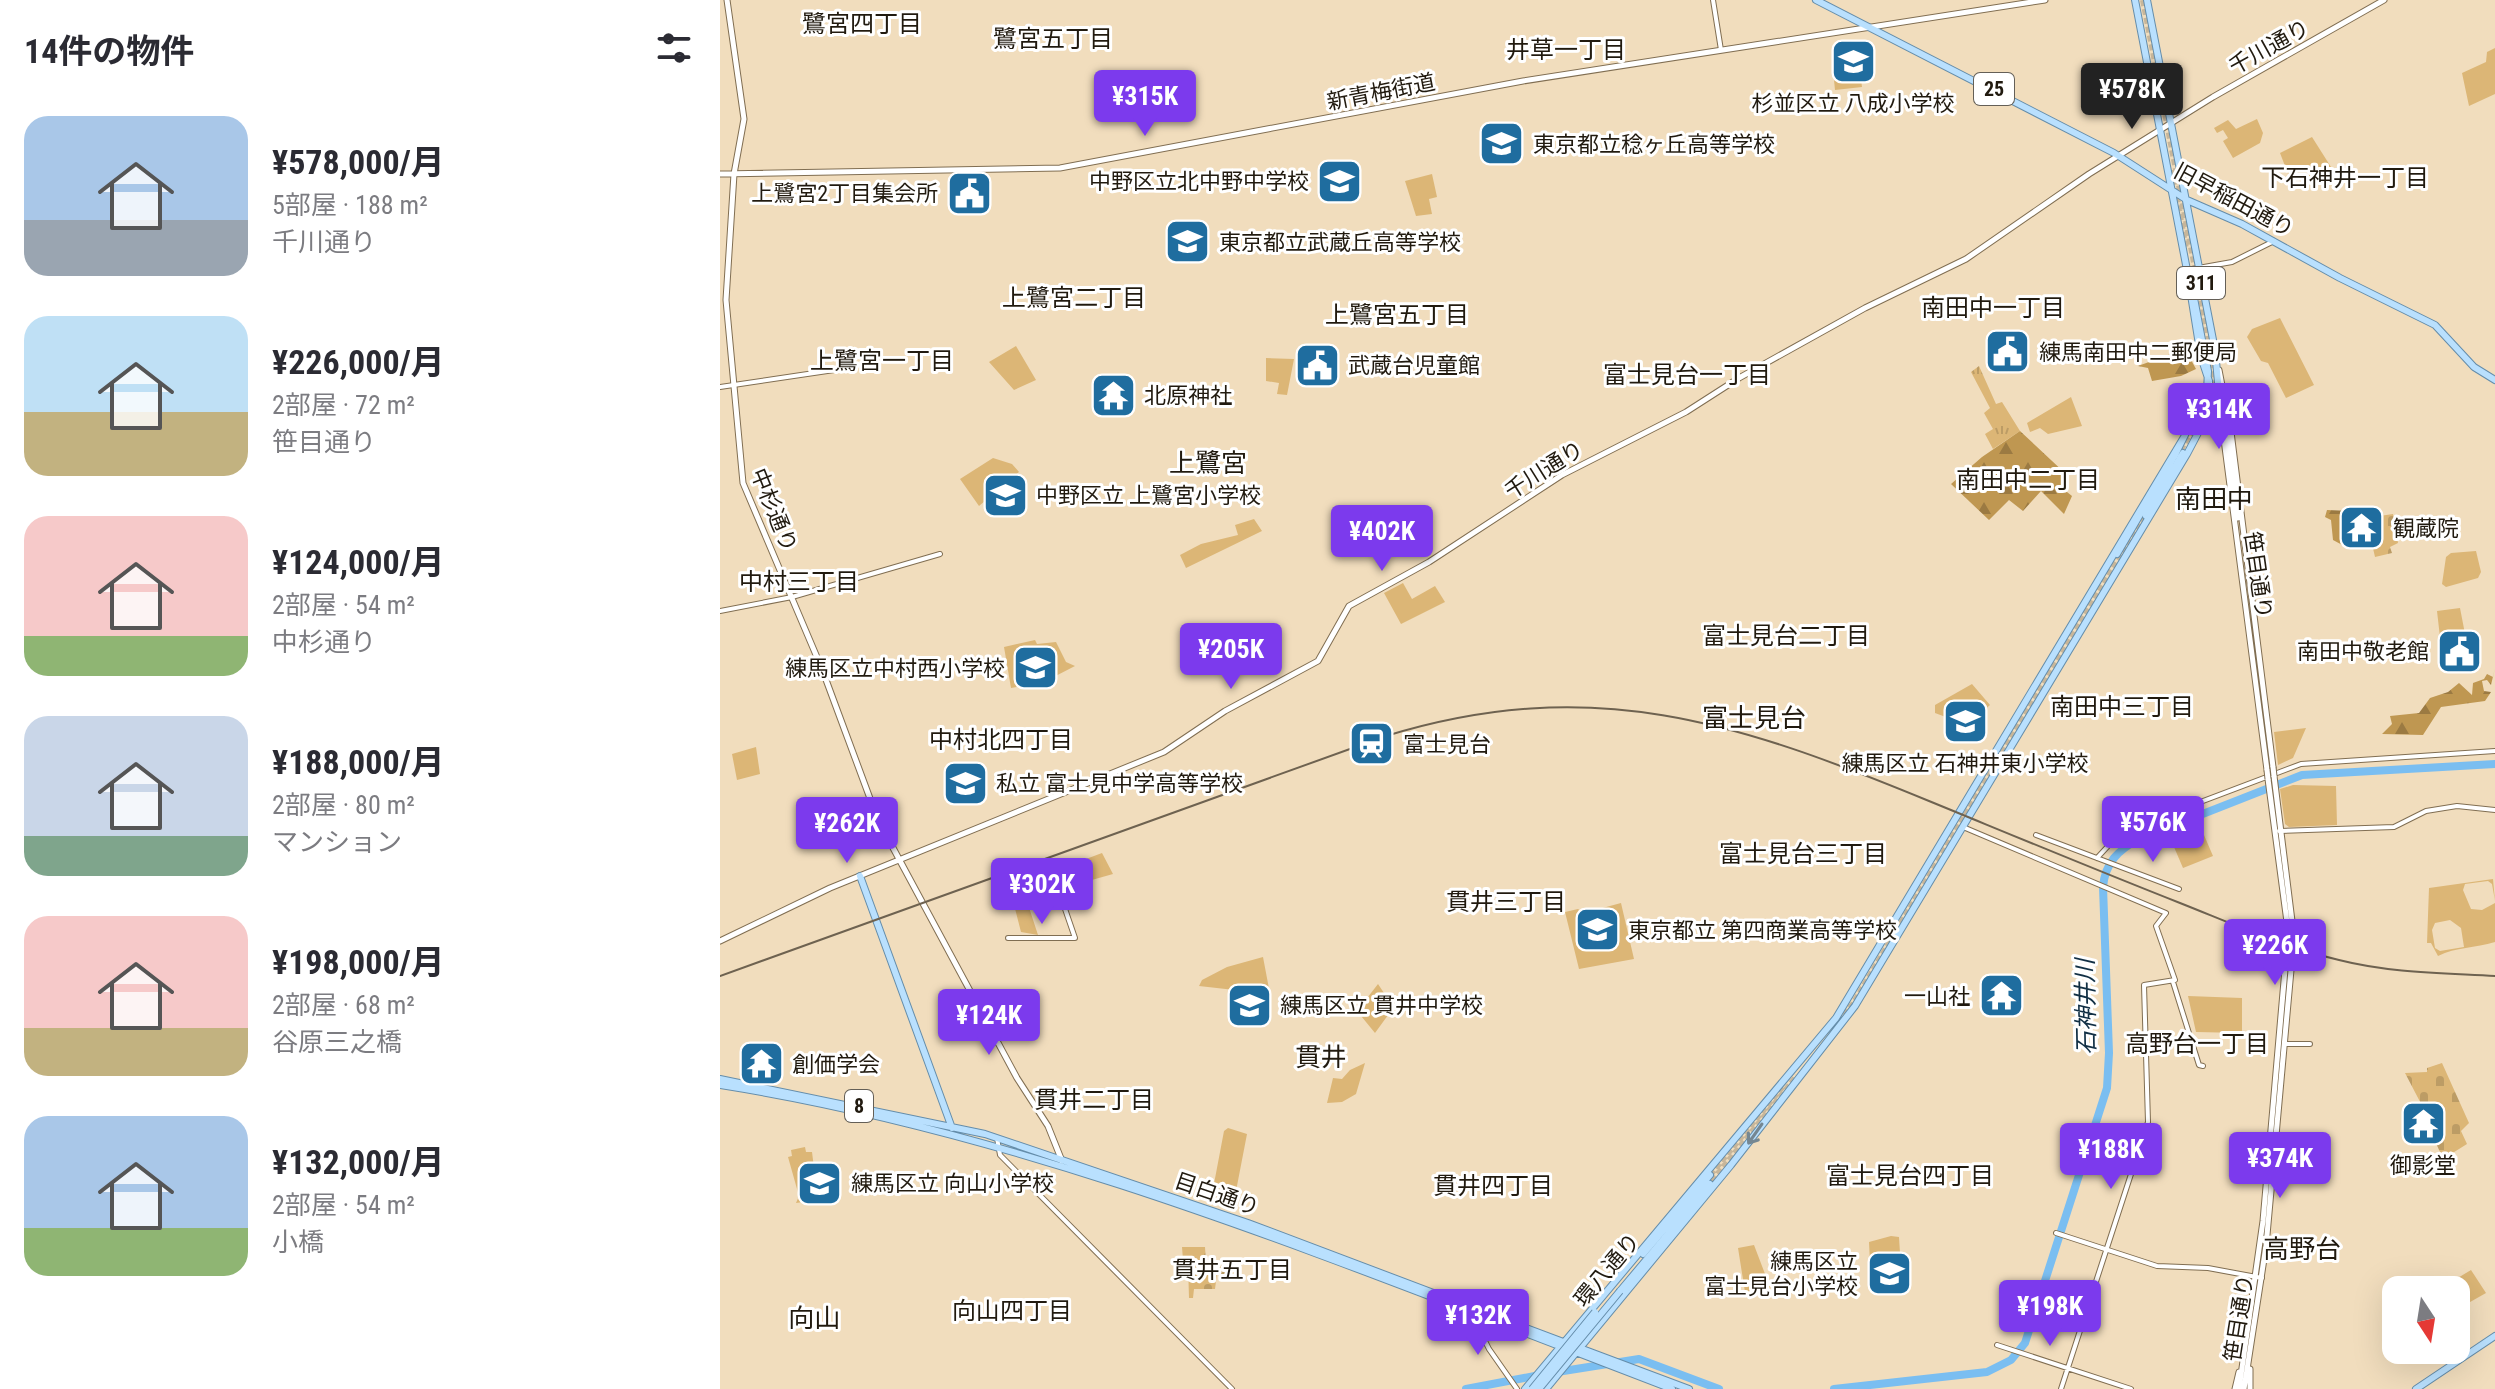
<!DOCTYPE html>
<html lang="ja">
<head>
<meta charset="utf-8">
<style>
	:root { --surface:#fff; --page:#f7f7f7; --text:#2b2b33; --muted:#7c7c81; --accent:#7c3aed }
	body { margin:0; font-family:"Roboto Condensed","Noto Sans JP",sans-serif; background:var(--page); color:var(--text); height:100vh; display:flex; flex-direction:column; font-size:30px; white-space:nowrap }
	* { box-sizing:border-box; margin:0 }
	p { font-size:26px; color:var(--muted) }
	.icon { flex:none; width:44px; height:44px; fill:none; stroke:currentColor; stroke-width:2; stroke-linecap:round; stroke-linejoin:round }
	.map { position:relative; flex:1; overflow:hidden }
	.details { display:flex; flex-direction:column; background:var(--surface); width:720px }
	.details>* { flex:none }
	.needle { width:52px; rotate:168deg }
	.controls { position:absolute; left:1662px; top:1276px; display:grid; gap:16px }
	.controls a { display:grid; place-items:center; width:88px; height:88px; border-radius:16px; background:var(--surface); box-shadow:0 8px 32px #0002; font-size:40px }
	.price { position:absolute; translate:-50% -68px; padding:0 18px; border-radius:8px; background:var(--accent); color:#fff; font-size:26px; line-height:52px; filter:drop-shadow(0 2px 4px #0008) }
	.price::after { content:''; position:absolute; left:50%; top:48px; width:24px; height:18px; margin-left:-12px; background:inherit; clip-path:polygon(0 0,100% 0,50% 100%) }
	.price.on { background:#222; color:#fff }
	ul { padding:0; list-style:none }
	li { display:flex; align-items:center; gap:24px; height:200px; padding:0 24px }
	li span { display:grid; place-items:center; flex:none; width:224px; height:160px; border-radius:24px; color:#555 }
	li>.icon { margin-inline-start:auto }
	span .icon { width:96px; height:96px; fill:#fffc; stroke-width:1 }
	li b { font-size:34px }
	h2 { display:flex; justify-content:space-between; align-items:center; height:96px; padding:0 24px; font-size:34px }
	main { display:flex; flex:1; min-height:0 }
	.map>svg:first-child { display:block }
</style>
</head>
<body>
<main>
<section class="details">
<h2>14件の物件<svg class="icon" aria-label="filters" viewBox="0 0 24 24"><path d="M4 7h16M4 17h16"/><circle cx="9" cy="7" r="2"/><circle cx="15" cy="17" r="2"/></svg></h2>
<ul>
<li><span style="background:linear-gradient(#a9c7e8 65%,#9aa5b1 0)"><svg class="icon" aria-label="home" viewBox="0 0 24 24"><path d="M3 11l9-7 9 7M6 9v11h12V9"/></svg></span><div><b>¥578,000/月</b><p>5部屋 · 188 m²</p><p>千川通り</p></div></li>
<li><span style="background:linear-gradient(#bfe0f5 60%,#c2b280 0)"><svg class="icon" aria-label="home" viewBox="0 0 24 24"><path d="M3 11l9-7 9 7M6 9v11h12V9"/></svg></span><div><b>¥226,000/月</b><p>2部屋 · 72 m²</p><p>笹目通り</p></div></li>
<li><span style="background:linear-gradient(#f6c9c9 75%,#8fb573 0)"><svg class="icon" aria-label="home" viewBox="0 0 24 24"><path d="M3 11l9-7 9 7M6 9v11h12V9"/></svg></span><div><b>¥124,000/月</b><p>2部屋 · 54 m²</p><p>中杉通り</p></div></li>
<li><span style="background:linear-gradient(#c9d6e8 75%,#7fa58c 0)"><svg class="icon" aria-label="home" viewBox="0 0 24 24"><path d="M3 11l9-7 9 7M6 9v11h12V9"/></svg></span><div><b>¥188,000/月</b><p>2部屋 · 80 m²</p><p>マンション</p></div></li>
<li><span style="background:linear-gradient(#f6c9c9 70%,#c2b280 0)"><svg class="icon" aria-label="home" viewBox="0 0 24 24"><path d="M3 11l9-7 9 7M6 9v11h12V9"/></svg></span><div><b>¥198,000/月</b><p>2部屋 · 68 m²</p><p>谷原三之橋</p></div></li>
<li><span style="background:linear-gradient(#a9c7e8 70%,#8fb573 0)"><svg class="icon" aria-label="home" viewBox="0 0 24 24"><path d="M3 11l9-7 9 7M6 9v11h12V9"/></svg></span><div><b>¥132,000/月</b><p>2部屋 · 54 m²</p><p>小橋</p></div></li>
</ul>
</section>
<div class="map">
<svg width="1775" height="1389" viewBox="0 0 1775 1389">
	<defs>
		<pattern id="grass-tufts" width="24" height="20" patternUnits="userSpaceOnUse" patternTransform="scale(2)"><rect width="24" height="20" fill="#dcb676"/><path d="M3 7l-1-3M5 7V3M7 7l1-3M15 17l-1-3M17 17v-4M19 17l1-3" fill="none" stroke="#bc9c65"/></pattern>
		<pattern id="forest-firs" width="22" height="20" patternUnits="userSpaceOnUse" patternTransform="scale(2)"><rect width="22" height="20" fill="#bf9751"/><path d="M5 1l3.5 6h-7zM16 11l3.5 6h-7z" fill="#9b7a42"/></pattern>
		<pattern id="cemetery-stones" width="16" height="16" patternUnits="userSpaceOnUse" patternTransform="scale(2)"><rect width="16" height="16" fill="#dcb676"/><path d="M2 7V4a2 2 0 0 1 4 0v3zM10 15v-3a2 2 0 0 1 4 0v3z" fill="#bc9c65"/></pattern>
	</defs>
	<rect width="100%" height="100%" fill="#f1ddbd"/>
	<path fill="url(#grass-tufts)" d="M1259,366L1276,404L1282,402L1300,431L1273,449L1265,434L1273,429L1264,413L1270,408L1251,372Z"/>
	<path fill="url(#forest-firs)" d="M1459,351L1470,358L1476,369L1461,376L1432,381L1428,368L1418,366Z
		M1300,431L1347,475L1342,488L1352,496L1344,514L1321,491L1303,511L1289,500L1269,520L1231,484L1262,457Z
		M1607,510L1631,511L1633,520L1646,518L1633,526L1640,535L1638,544L1626,547L1613,540L1611,520L1605,517Z
		M1775,668L1771,685L1767,680L1762,681L1764,691L1771,692L1765,701L1721,707L1703,735L1662,734L1672,724L1670,716L1699,713L1710,698L1728,692L1739,683L1752,695L1753,683L1764,679L1767,674L1773,677Z"/>
	<path fill="url(#cemetery-stones)" d="M1673,514L1678,543L1670,547L1672,553L1655,557L1646,518Z
		M1722,1063L1749,1123L1741,1131L1747,1144L1723,1159L1712,1134L1716,1132L1713,1119H1709L1685,1073L1707,1072V1068Z
		M462,1247H485L486,1262L513,1267L512,1274H497L495,1289H474L473,1298H469L468,1265V1260H463Z"/>
	<path fill="#dcb676" fill-rule="evenodd" d="M1136,40L1142,87L1115,90L1114,80L1119,79L1114,43Z
		M1775,48V94L1749,106L1742,73L1766,62L1767,52Z
		M1537,119L1543,133L1540,143L1513,158L1503,141L1508,138L1503,130L1497,133L1494,128L1508,120L1516,129Z
		M1592,137L1611,167L1581,184L1577,176L1570,179L1560,153Z
		M712,174L717,197L709,199L712,214L696,216L685,181Z
		M1560,318L1594,385L1566,398L1548,363L1541,361L1527,337L1532,329Z
		M296,346L316,380L294,390L269,362Z
		M546,358L574,359L567,395L557,394L559,383L546,381Z
		M1351,397L1362,426L1328,434L1320,428L1310,432L1307,423Z
		M273,458L292,464L299,472L259,506L240,479Z
		M534,519L542,531L466,568L460,555L481,544L518,535L515,525Z
		M1756,551L1761,572L1758,578L1726,587L1722,584L1726,557L1731,553Z
		M683,583L692,599L715,586L725,602L681,624L664,593Z
		M1740,608L1746,639L1721,646L1717,611Z
		M315,640L317,644L336,642L346,662L355,666L324,682L291,688L284,647Z
		M1252,684L1270,705L1244,728L1240,729L1231,719L1215,713V705Z
		M1586,728L1573,758L1558,765L1554,732Z
		M36,747L40,774L17,780L12,754Z
		M1573,785L1616,786L1617,825L1569,827L1565,824L1560,789Z
		M1484,835L1493,856L1463,868L1454,847Z
		M382,853L393,874L347,887L342,868Z
		M1773,879L1775,901L1772,884L1768,881L1745,884L1743,890L1751,909L1762,910L1775,903V942C1755,948 1736,947 1718,956L1711,943H1707L1709,888ZM1730,920L1741,928L1744,947L1720,951L1715,948L1712,930L1715,923Z
		M302,886L318,935L301,932L291,893Z
		M901,903L914,959L859,969L845,912L858,909L864,913Z
		M543,957L550,994L479,986L482,980L507,967Z
		M658,984L670,1002L671,1011L655,1033L637,1011Z
		M1468,996L1522,998V1033L1476,1032Z
		M645,1063L636,1094L622,1102L607,1103L613,1078L622,1079L630,1070Z
		M508,1128L527,1134L516,1191L493,1189L504,1131Z
		M85,1147L86,1152H92L98,1200L76,1203L79,1196L68,1157L72,1156L71,1150Z
		M1171,1236L1179,1237L1181,1269L1187,1272L1182,1281L1151,1283L1149,1242Z
		M1034,1245L1050,1287L1025,1292L1018,1248Z
		M1751,1270L1766,1293L1736,1310V1290L1721,1288Z"/>
	<g fill="none" stroke-linecap="round" stroke-linejoin="round">
		<path stroke="#7abef1" stroke-width="8" d="M837,1372L919,1359L999,1389
			M746,1389L820,1375
			M1114,1389L1267,1372L1291,1360L1305,1343L1387,1088L1389,1053L1383,887C1385,863 1398,850 1419,839L1582,775L1775,764"/>
		<path stroke="#c7b69a" stroke-width="6" stroke-dasharray="6 3" stroke-linecap="butt" d="M1423,0L1493,360L1490,399L1455,460
			M1452,170L1466,249
			M1113,1029L1133,1004L1426,512
			M990,1175L1064,1085
			M992,1181L1077,1076"/>
		<defs>
			<path id="tertiary" d="M993,0L1001,50
				M1467,270L1512,262L1554,241
				M0,387L121,369
				M0,611L72,597L220,554
				M1243,827L1446,913L1436,926L1455,980L1424,985L1428,1122L1341,1389
				M1559,831L1674,827L1706,811L1737,806L1775,810
				M1316,835L1459,889
				M1377,858L1401,832L1581,764L1775,751
				M288,938H355L333,874V866
				M1510,940L1565,958
				M1453,982L1479,1065L1483,1066
				M1565,1044H1590
				M277,1138L280,1155L512,1389
				M1336,1233L1437,1266L1488,1268L1542,1278
				M750,1311L769,1349L797,1389
				M1277,1345L1411,1389"/>
			<path id="secondary" d="M7,0L24,119L14,174L6,300L23,483L102,669L158,820L297,1078L328,1126L342,1161
				M0,174L340,168L803,81L1325,0
				M1499,370L1511,432L1553,767
				M1489,381L1502,424L1547,770
				M1504,408L1518,518
				M0,941L110,888L444,752L505,711L598,661L629,606L709,562L842,475L966,412L1019,378L1145,308L1246,259L1369,174L1493,97L1664,0
				M1515,1389L1519,1372
				M1519,1389L1543,1221L1566,958L1567,922L1548,779
				M1524,1389L1546,1246L1572,959V921L1554,776
				M1530,1389V1369"/>
			<path id="primary" d="M1096,0L1394,153L1467,200L1522,224L1620,278L1715,325L1754,367L1775,380
				M1415,0L1467,270L1481,357L1489,381
				M1426,516L1463,453
				M1397,554L1456,453L1487,391L1488,371L1474,298
				M140,876L232,1128
				M0,1079L265,1134L528,1223L846,1343
				M0,1085C291,1131 568,1242 842,1347
				M923,1254L990,1175
				M900,1291L990,1184
				M857,1347L969,1389
				M853,1351L952,1389
				M805,1389L1116,1018L1464,437
				M826,1389L1011,1165L1135,1006L1467,454L1499,393L1495,350L1427,0
				M1696,1389L1775,1336"/>
		</defs>
		<use href="#tertiary" stroke="#806e52" stroke-width="6"/>
		<use href="#secondary" stroke="#806e52" stroke-width="7"/>
		<use href="#primary" stroke="#658daa" stroke-width="8"/>
		<use href="#tertiary" stroke="#fff" stroke-width="4"/>
		<use href="#secondary" stroke="#fff" stroke-width="5"/>
		<use href="#primary" stroke="#b9e0fe" stroke-width="6"/>
		<path stroke="#6e6250" stroke-width="2" d="M0,976L666,736C872,673 1017,722 1209,801C1292,835 1376,870 1460,903C1513,924 1564,947 1619,960C1670,973 1723,973 1775,976"/>
		<defs>
			<path id="secondary-bridge" d="M1553,767L1554,776
				M1547,770L1548,779"/>
			<path id="primary-bridge" d="M812,1389L875,1312
				M819,1389L900,1291"/>
		</defs>
		<use href="#secondary-bridge" stroke="#806e52" stroke-width="7" stroke-linecap="butt"/>
		<use href="#primary-bridge" stroke="#658daa" stroke-width="8" stroke-linecap="butt"/>
		<use href="#secondary-bridge" stroke="#fff" stroke-width="5"/>
		<use href="#primary-bridge" stroke="#b9e0fe" stroke-width="6"/>
	</g>
	<defs><path id="oneway-shaft" d="M-6 0H5M1.5-3L5.5 0L1.5 3" fill="none" stroke-width="1.6" stroke-linecap="round" stroke-linejoin="round" transform="scale(2)"/></defs>
	<use stroke="#758792" href="#oneway-shaft" transform="translate(1035 1134) rotate(125)"/>
	<defs>
		<symbol id="school-square" viewBox="-11 -11 22 22"><rect x="-9" y="-9" width="18" height="18" rx="4" fill="#1f6d9f" stroke="#fff"/><path d="M0-5L7-2L0 1L-7-2ZM-4 1L0 2.5L4 1V4Q0 6-4 4Z" fill="#fff"/></symbol>
		<symbol id="civic-square" viewBox="-11 -11 22 22"><rect x="-9" y="-9" width="18" height="18" rx="4" fill="#1f6d9f" stroke="#fff"/><path d="M-.6-6.5H3V-4.5H.6V-3L4-1V1h2V6H-6V1h2V-1L-.6-3ZM-1.2 2.5V6h2.4V2.5Z" fill="#fff"/></symbol>
		<symbol id="temple-square" viewBox="-11 -11 22 22"><rect x="-9" y="-9" width="18" height="18" rx="4" fill="#1f6d9f" stroke="#fff"/><path d="M0-6L5-2H3V0L6.5 2.5H4V6H1.5V3h-3V6H-4V2.5H-6.5L-3 0V-2H-5Z" fill="#fff"/></symbol>
		<symbol id="station-square" viewBox="-11 -11 22 22"><rect x="-9" y="-9" width="18" height="18" rx="4" fill="#1f6d9f" stroke="#fff"/><path d="M-3-6H3Q5-6 5-4V2Q5 4 3 4L4.5 6H3L1.5 4h-3L-3 6H-4.5L-3 4Q-5 4-5 2V-4Q-5-6-3-6ZM-3.5-4v3h7v-3ZM-3.5 1v1.5H-2V1ZM2 1v1.5H3.5V1Z" fill="#fff"/></symbol>
	</defs>
	<g fill-rule="evenodd">
		<use href="#school-square" x="1108" y="36" width="51" height="51"/>
		<use href="#school-square" x="756" y="118" width="51" height="51"/>
		<use href="#school-square" x="594" y="156" width="51" height="51"/>
		<use href="#civic-square" x="224" y="168" width="51" height="51"/>
		<use href="#school-square" x="442" y="216" width="51" height="51"/>
		<use href="#civic-square" x="1262" y="326" width="51" height="51"/>
		<use href="#civic-square" x="572" y="340" width="51" height="51"/>
		<use href="#temple-square" x="368" y="370" width="51" height="51"/>
		<use href="#school-square" x="260" y="470" width="51" height="51"/>
		<use href="#temple-square" x="1616" y="502" width="51" height="51"/>
		<use href="#civic-square" x="1714" y="626" width="51" height="51"/>
		<use href="#school-square" x="290" y="642" width="51" height="51"/>
		<use href="#school-square" x="1220" y="696" width="51" height="51"/>
		<use href="#station-square" x="626" y="718" width="51" height="51"/>
		<use href="#school-square" x="220" y="758" width="51" height="51"/>
		<use href="#school-square" x="852" y="904" width="51" height="51"/>
		<use href="#temple-square" x="1256" y="970" width="51" height="51"/>
		<use href="#school-square" x="504" y="980" width="51" height="51"/>
		<use href="#temple-square" x="16" y="1038" width="51" height="51"/>
		<use href="#temple-square" x="1678" y="1098" width="51" height="51"/>
		<use href="#school-square" x="74" y="1158" width="51" height="51"/>
		<use href="#school-square" x="1144" y="1248" width="51" height="51"/>
	</g>
	<g text-anchor="middle" dominant-baseline="central" stroke-width="6" stroke-linejoin="round" paint-order="stroke">
		<g fill="#fff" stroke="#645f57" stroke-width="2">
			<rect x="1254" y="73" width="40" height="32" rx="6"/>
			<rect x="1457" y="267" width="48" height="32" rx="6"/>
			<rect x="125" y="1090" width="28" height="32" rx="6"/>
		</g>
		<g font-size="20" font-weight="bold" fill="#211a0f">
			<text x="1274" y="89">25</text>
			<text x="1481" y="283">311</text>
			<text x="139" y="1106">8</text>
		</g>
		<g font-size="22" fill="#211a0f" stroke="#fff">
			<text transform="translate(1549 47) rotate(-29)">千川通り</text>
			<text transform="translate(661 92) rotate(-11)">新青梅街道</text>
			<text transform="translate(1514 200) rotate(28)">旧早稲田通り</text>
			<text transform="translate(824 470) rotate(-32)">千川通り</text>
			<text transform="translate(54 510) rotate(68)">中杉通り</text>
			<text transform="translate(1538 575) rotate(82)">笹目通り</text>
			<text transform="translate(497 1194) rotate(19)">目白通り</text>
			<text transform="translate(887 1270) rotate(-50)">環八通り</text>
			<text transform="translate(1519 1318) rotate(-81)">笹目通り</text>
		</g>
		<g font-size="22" fill="#211a0f" stroke="#fff" text-anchor="start">
			<text x="1133" y="103" text-anchor="middle">杉並区立 八成小学校</text>
			<text x="813" y="144">東京都立稔ヶ丘高等学校</text>
			<text x="589" y="181" text-anchor="end">中野区立北中野中学校</text>
			<text x="218" y="193" text-anchor="end">上鷺宮2丁目集会所</text>
			<text x="499" y="242">東京都立武蔵丘高等学校</text>
			<text x="1319" y="352">練馬南田中二郵便局</text>
			<text x="628" y="365">武蔵台児童館</text>
			<text x="424" y="395">北原神社</text>
			<text x="316" y="495">中野区立 上鷺宮小学校</text>
			<text x="1673" y="528">観蔵院</text>
			<text x="1709" y="651" text-anchor="end">南田中敬老館</text>
			<text x="285" y="668" text-anchor="end">練馬区立中村西小学校</text>
			<text x="683" y="744">富士見台</text>
			<text x="1245" y="763" text-anchor="middle">練馬区立 石神井東小学校</text>
			<text x="276" y="783">私立 富士見中学高等学校</text>
			<text x="908" y="930">東京都立 第四商業高等学校</text>
			<text x="1250" y="996" text-anchor="end">一山社</text>
			<text x="560" y="1005">練馬区立 貫井中学校</text>
			<text x="72" y="1064">創価学会</text>
			<text x="1703" y="1165" text-anchor="middle">御影堂</text>
			<text x="131" y="1183">練馬区立 向山小学校</text>
			<text x="1138" y="1261" text-anchor="end">練馬区立<tspan x="1138" dy="25">富士見台小学校</tspan></text>
		</g>
		<g font-size="24" fill="#211a0f" stroke="#fff">
			<text x="142" y="24">鷺宮四丁目</text>
			<text x="333" y="39">鷺宮五丁目</text>
			<text x="846" y="50">井草一丁目</text>
			<text x="1625" y="178">下石神井一丁目</text>
			<text x="354" y="298">上鷺宮二丁目</text>
			<text x="1273" y="308">南田中一丁目</text>
			<text x="677" y="315">上鷺宮五丁目</text>
			<text x="162" y="361">上鷺宮一丁目</text>
			<text x="967" y="375">富士見台一丁目</text>
			<text x="1308" y="480">南田中二丁目</text>
			<text x="79" y="582">中村三丁目</text>
			<text x="1066" y="636">富士見台二丁目</text>
			<text x="1402" y="707">南田中三丁目</text>
			<text x="281" y="740">中村北四丁目</text>
			<text x="1083" y="854">富士見台三丁目</text>
			<text x="786" y="902">貫井三丁目</text>
			<text x="1477" y="1044">高野台一丁目</text>
			<text x="374" y="1100">貫井二丁目</text>
			<text x="1190" y="1176">富士見台四丁目</text>
			<text x="773" y="1186">貫井四丁目</text>
			<text x="512" y="1270">貫井五丁目</text>
			<text x="292" y="1311">向山四丁目</text>
		</g>
		<g font-size="24" font-style="italic" fill="#112f44" stroke="#fff">
			<text transform="translate(1366 1007) rotate(-91)">石神井川</text>
		</g>
		<g font-size="26" fill="#211a0f" stroke="#fff">
			<text x="488" y="463">上鷺宮</text>
			<text x="1494" y="499">南田中</text>
			<text x="1034" y="718">富士見台</text>
			<text x="601" y="1057">貫井</text>
			<text x="1582" y="1249">高野台</text>
			<text x="94" y="1318">向山</text>
		</g>
	</g>
</svg>
<div class="controls">
<a><svg class="needle" viewBox="-14 -14 28 28"><path d="M0-13l5 13h-10z" fill="#e53935"/><path d="M0 13l5-13h-10z" fill="#7c7c81"/></svg></a>
</div>
<b class="price on" style="left:1412px;top:131px">¥578K</b>
<b class="price" style="left:425px;top:138px">¥315K</b>
<b class="price" style="left:1499px;top:451px">¥314K</b>
<b class="price" style="left:662px;top:573px">¥402K</b>
<b class="price" style="left:511px;top:691px">¥205K</b>
<b class="price" style="left:1433px;top:864px">¥576K</b>
<b class="price" style="left:127px;top:865px">¥262K</b>
<b class="price" style="left:322px;top:926px">¥302K</b>
<b class="price" style="left:1555px;top:987px">¥226K</b>
<b class="price" style="left:269px;top:1057px">¥124K</b>
<b class="price" style="left:1391px;top:1191px">¥188K</b>
<b class="price" style="left:1560px;top:1200px">¥374K</b>
<b class="price" style="left:1330px;top:1348px">¥198K</b>
<b class="price" style="left:758px;top:1357px">¥132K</b>
</div>
</main>
</body>
</html>
